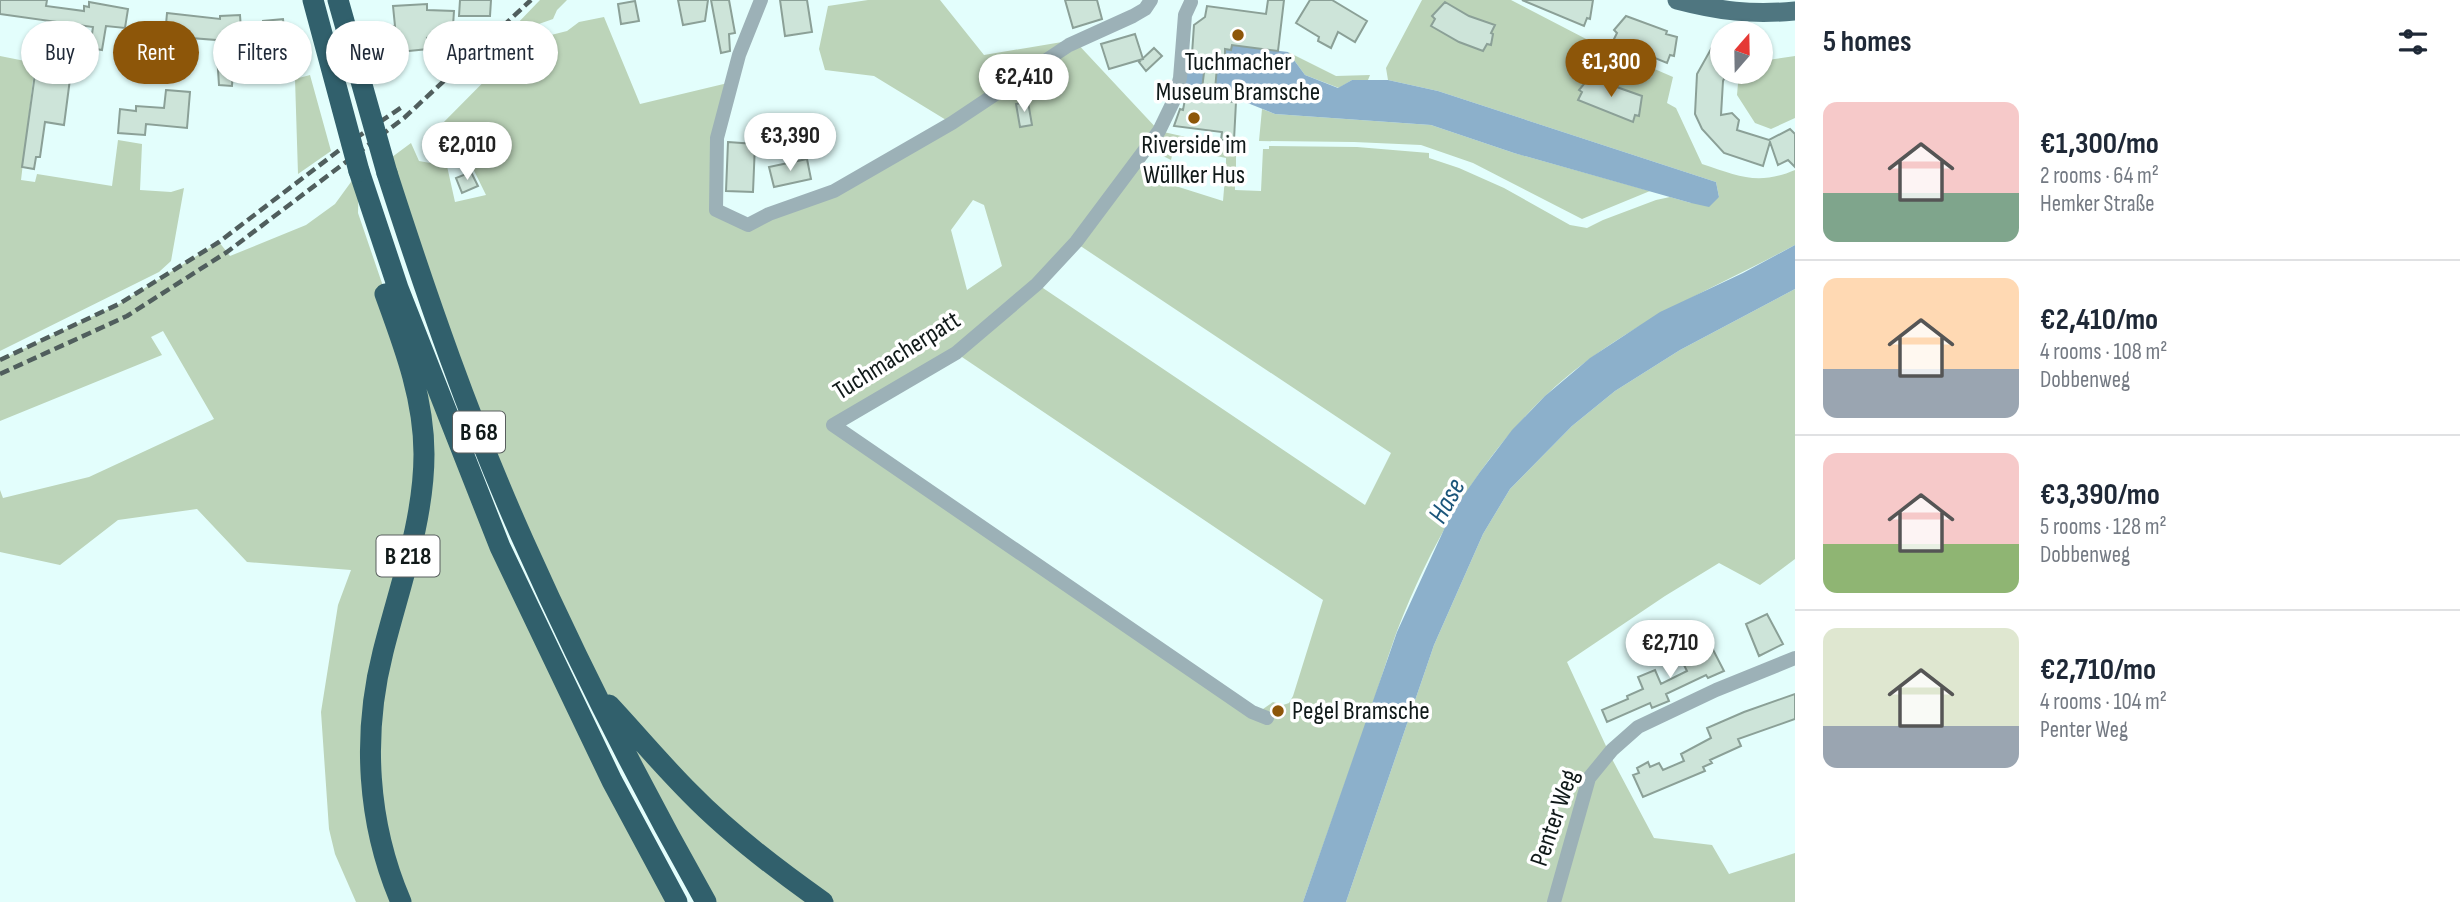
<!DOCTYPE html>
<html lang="en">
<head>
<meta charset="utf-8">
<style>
	:root { --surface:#fff; --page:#f2f2f3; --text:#1f2937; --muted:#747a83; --line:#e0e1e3; --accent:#8d5609 }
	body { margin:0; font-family:"Sofia Sans Condensed",sans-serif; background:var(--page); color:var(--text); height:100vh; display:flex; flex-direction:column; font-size:26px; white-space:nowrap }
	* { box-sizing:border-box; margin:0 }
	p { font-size:23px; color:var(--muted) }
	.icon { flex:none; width:38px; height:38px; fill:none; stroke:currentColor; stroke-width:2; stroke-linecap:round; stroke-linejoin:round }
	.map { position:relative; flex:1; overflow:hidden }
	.sheet { display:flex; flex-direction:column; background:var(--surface); width:665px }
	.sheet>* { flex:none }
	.hud { position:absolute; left:21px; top:21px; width:665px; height:63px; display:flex; gap:14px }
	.needle { width:46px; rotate:20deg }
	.tools { position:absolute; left:1710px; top:21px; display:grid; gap:14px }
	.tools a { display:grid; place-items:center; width:63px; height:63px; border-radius:50%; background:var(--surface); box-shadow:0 2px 5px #0004; font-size:35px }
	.price { position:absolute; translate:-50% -60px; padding:0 16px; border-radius:24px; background:#fff; color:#222; font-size:23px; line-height:46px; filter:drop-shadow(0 2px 4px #0008) }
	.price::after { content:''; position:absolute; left:50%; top:42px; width:21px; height:16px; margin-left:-10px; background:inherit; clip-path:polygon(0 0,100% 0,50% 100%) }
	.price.on { background:var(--accent); color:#fff }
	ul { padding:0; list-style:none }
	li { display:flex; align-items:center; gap:21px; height:175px; padding:0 28px }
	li+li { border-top:2px solid var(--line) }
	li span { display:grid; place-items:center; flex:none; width:196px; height:140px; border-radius:14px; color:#555 }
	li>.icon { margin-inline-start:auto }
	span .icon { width:84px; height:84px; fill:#fffc; stroke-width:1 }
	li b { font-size:30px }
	h2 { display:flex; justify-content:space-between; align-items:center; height:84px; padding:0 28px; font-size:30px }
	.pill { padding:0 24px; border-radius:32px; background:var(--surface); box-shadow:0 2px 5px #0004; font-size:24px; line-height:63px }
	.pill.on { background:var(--accent); color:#fff }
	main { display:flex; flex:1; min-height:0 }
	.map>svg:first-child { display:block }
</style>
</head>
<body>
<main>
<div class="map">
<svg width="1795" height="902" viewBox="0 0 1795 902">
	<rect width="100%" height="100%" fill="#e3fefc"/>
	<path fill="#bcd4b9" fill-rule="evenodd" d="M540,0H567L557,10L553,19L519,31L514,27Z
		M868,0H940L984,55L1074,40L1159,131L1213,143L1238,145L1236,148V172L1226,171V158L1174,147L1171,160L1157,153L1155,148L1157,143L1138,167L1144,164L1168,171L1166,183L1223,201L1225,177L1235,179V190L1261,191L1263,149H1269V146L1357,147L1429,153V158L1459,168L1504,188L1570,225L1587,228L1603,220L1656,200L1670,197L1691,203L1719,197L1716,182L1438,91L1388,80L1386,68L1422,0H1511L1590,41L1673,77L1667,103L1676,108L1702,164C1739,176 1757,186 1795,170V245C1726,282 1654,312 1591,358C1499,424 1437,527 1397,631C1385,664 1375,699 1363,732C1343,789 1323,845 1303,902H706L523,540L384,163L411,143L419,161L447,166L455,202L486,195L457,136L432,134L523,42L567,31L579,22L604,17L640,104L732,82L717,138L716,210L748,225L834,191L951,123L874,76L825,70L819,49L828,6ZM973,200L984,205L1002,266L967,290L951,230ZM1076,243L1391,453L1365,505L1037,284ZM956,353L1323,600L1293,696L1289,703L1283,705L1273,702L1263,709L1252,712L834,425Z
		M1288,52L1336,76L1370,75L1368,80H1352L1339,88L1305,75Z
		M0,56L35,63L21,180L35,182L37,174L112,186L118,140L142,144L140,190L171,192L184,188L171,261L159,272L0,351Z
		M1795,56V118L1771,129L1755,123L1737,95L1739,72H1760L1761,61Z
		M310,75L331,151L298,174L295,79Z
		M1262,109L1275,114L1431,125L1514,153L1650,191L1582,219L1473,163L1421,145L1354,142L1259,141Z
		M359,171L358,213L385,292L435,384L677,902H356L335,854L329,829L321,712L338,605L351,570L247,562L197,509L118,520L60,565L0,552V490L3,498L89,477L214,419L163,331L151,337L162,355L0,421V360L119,304L219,242L230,256L306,225L335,204Z
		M1795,289V559L1760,585L1719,563L1665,596L1567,662L1612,759L1654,838L1712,845L1729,874L1795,853V902H1346L1434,645L1483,534L1510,489L1572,426L1615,391L1680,350Z"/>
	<path fill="#8cb0cb" d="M1232,45L1288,52L1305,75L1338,88L1352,80H1388L1438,91L1716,182L1719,197L1709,207L1691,203L1514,153L1431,125L1275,114L1240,100L1239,90L1183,89L1185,68L1216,70L1218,56H1224L1225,49Z
		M1795,245V289L1680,350L1615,391L1572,426L1510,489L1483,534L1434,645L1346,902H1303L1397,632L1452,512L1480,472L1512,430L1545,396L1590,358L1660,312L1743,273Z"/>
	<path fill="#cde4d9" stroke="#8ba097" stroke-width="2" d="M0,0H47L46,6L84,11V6L89,7V2L128,9L125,28L106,26L102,50L90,48L93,27L0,14Z
		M460,0H491L490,16H459Z
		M678,0H708L705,21L683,25Z
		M711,0H729L735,33L729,34L730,51L721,53Z
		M780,0H807L812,32L785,36Z
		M1065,0H1097L1102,19L1073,28Z
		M1268,0H1284L1278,51L1232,45L1231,50L1225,49V56H1218L1214,101L1236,102L1234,140H1221L1222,132L1174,126L1180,109L1183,110L1187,89H1202L1206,56L1192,54L1194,25L1205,17L1207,6L1266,14Z
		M1310,0H1332L1367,21L1355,42L1338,32L1331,48L1318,41L1319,37L1296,23Z
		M1522,0H1593L1590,19L1587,18L1584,26Z
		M635,1L639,21L621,24L618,4Z
		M1445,2L1469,16L1495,25L1491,33L1493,34L1491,45L1487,44L1483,51L1459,42L1431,26L1435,19L1432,16Z
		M427,4V10L454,11L452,41L427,38L428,49L399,52L397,37L384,39V27L395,26L393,6Z
		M167,13L220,19V16L240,15L244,72L233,71L232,86L219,85L216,40L165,36Z
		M1626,16L1667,31L1666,34L1677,37L1674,56L1670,55L1667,63L1613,41L1617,33L1614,30Z
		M283,19L284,28L287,27L288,57L265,59L263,21Z
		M1135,34L1143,59L1109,69L1101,44Z
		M1715,42L1722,47V72H1727L1723,81L1721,115L1732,113L1739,120L1737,130L1769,140L1790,129L1795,134V167L1788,160L1778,165L1770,142L1763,166L1724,153L1702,129L1695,114L1697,74Z
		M1154,48L1162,56L1146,71L1139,62Z
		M35,74L70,79L64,125L45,122L40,157H36L34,169L22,167Z
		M1592,74L1611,85L1642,96L1639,116L1635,115L1633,122L1578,100L1582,92L1579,90Z
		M166,90L190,92L187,128L146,124L145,135L118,133L120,109L136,111V106L164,108Z
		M1028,102L1032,125L1020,127L1016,104Z
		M428,135L446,136V154L428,153Z
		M728,142L755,144L753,192L726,191Z
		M807,159L811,179L774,187L769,167Z
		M471,172L478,186L462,193L456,178Z
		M1767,614L1783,644L1759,656L1746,624Z
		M1707,638L1724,671L1708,678L1706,675L1666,694L1669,701L1652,708L1650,703L1607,722L1602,710L1628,699L1627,696L1643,689L1638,677L1655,670L1661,684L1687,671L1677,651Z
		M1795,694V719L1738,739L1741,746L1710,760L1712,763L1703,767L1705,771L1643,797L1633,775L1639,773L1637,768L1648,762L1650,767L1659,763L1663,770L1684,761L1681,754L1711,738L1707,728L1744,712Z"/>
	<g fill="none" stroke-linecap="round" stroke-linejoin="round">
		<path stroke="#9cb1b7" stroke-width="14" d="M761,0L739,55L717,138L716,210L748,225L769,214L834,191L952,123L1069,45L1133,16L1145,9L1151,0
			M1191,2L1185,15L1180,78L1175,98L1159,131L1076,242L1037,284L956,353L833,425L1252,712L1267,718
			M1554,902L1589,778L1612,750L1638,727L1716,690L1795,658"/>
		<path stroke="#4f7680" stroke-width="19" d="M1677,0C1719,11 1751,15 1795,11"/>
		<path stroke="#31606c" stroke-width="21" d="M359,171L398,288L500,547L612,781L677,902
			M387,173C427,297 470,422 524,542C579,665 640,785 706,902
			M385,294C404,346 424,398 424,454C424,521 399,588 383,652C362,735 367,823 401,902
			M609,705C636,734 662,765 690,793C730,834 776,869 823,902"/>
		<path stroke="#505e5d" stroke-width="4.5" stroke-dasharray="10 5" stroke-linecap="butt" d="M0,360L119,304L219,242L350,142L402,107
			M0,374L127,316L227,252L404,118L531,0"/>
		<path stroke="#31606c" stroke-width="21" d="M313,0L359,171
			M338,0L387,173"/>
	</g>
	<g fill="#8d5609" stroke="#fff" stroke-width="2.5">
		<circle cx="1238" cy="35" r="7"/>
		<circle cx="1194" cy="118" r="7"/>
		<circle cx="1278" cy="711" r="7"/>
	</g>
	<g text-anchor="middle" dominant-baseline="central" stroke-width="7" stroke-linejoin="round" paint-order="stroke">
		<g fill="#fff" stroke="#585e5e" stroke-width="2">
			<rect x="453" y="411.5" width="52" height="41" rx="5"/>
			<rect x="376.5" y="535.5" width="63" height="41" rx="5"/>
		</g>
		<g font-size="24" font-weight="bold" fill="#101919">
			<text x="479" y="432">B 68</text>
			<text x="408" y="556">B 218</text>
		</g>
		<g font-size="26" fill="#101919" stroke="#fff">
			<text x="1238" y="62">Tuchmacher<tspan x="1238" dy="30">Museum Bramsche</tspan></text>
			<text x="1194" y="145">Riverside im<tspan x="1194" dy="30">Wüllker Hus</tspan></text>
			<text x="1292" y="711" text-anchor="start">Pegel Bramsche</text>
		</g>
		<g font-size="26" fill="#101919" stroke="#fff">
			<text transform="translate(897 356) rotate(-32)">Tuchmacherpatt</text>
			<text transform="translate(1555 818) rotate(-71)">Penter Weg</text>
		</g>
		<g font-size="28" font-style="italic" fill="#1c567b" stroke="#fff">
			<text transform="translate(1447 501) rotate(-61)">Hase</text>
		</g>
	</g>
</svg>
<div class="tools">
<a><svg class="needle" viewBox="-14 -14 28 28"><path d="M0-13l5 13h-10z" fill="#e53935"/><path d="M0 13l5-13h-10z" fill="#747a83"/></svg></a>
</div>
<b class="price on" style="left:1611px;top:99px">€1,300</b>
<b class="price" style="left:1024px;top:114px">€2,410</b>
<b class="price" style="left:790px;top:173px">€3,390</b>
<b class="price" style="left:467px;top:182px">€2,010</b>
<b class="price" style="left:1670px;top:680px">€2,710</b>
<div class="hud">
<a class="pill">Buy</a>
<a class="pill on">Rent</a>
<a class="pill">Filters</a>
<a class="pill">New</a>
<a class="pill">Apartment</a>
</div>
</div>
<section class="sheet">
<h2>5 homes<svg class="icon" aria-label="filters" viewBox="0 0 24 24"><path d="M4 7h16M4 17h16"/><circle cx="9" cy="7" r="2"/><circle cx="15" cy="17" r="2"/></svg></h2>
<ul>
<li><span style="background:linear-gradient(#f6c9c9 65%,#7fa58c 0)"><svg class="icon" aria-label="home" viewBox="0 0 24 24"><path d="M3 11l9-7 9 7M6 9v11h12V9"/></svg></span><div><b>€1,300/mo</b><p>2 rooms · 64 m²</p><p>Hemker Straße</p></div></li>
<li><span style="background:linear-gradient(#ffd9b3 65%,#9aa5b1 0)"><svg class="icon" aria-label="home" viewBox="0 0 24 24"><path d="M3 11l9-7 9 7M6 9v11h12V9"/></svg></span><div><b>€2,410/mo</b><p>4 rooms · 108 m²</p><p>Dobbenweg</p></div></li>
<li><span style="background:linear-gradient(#f6c9c9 65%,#8fb573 0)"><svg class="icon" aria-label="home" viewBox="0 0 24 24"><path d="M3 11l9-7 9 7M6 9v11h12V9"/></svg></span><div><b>€3,390/mo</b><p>5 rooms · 128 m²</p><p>Dobbenweg</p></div></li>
<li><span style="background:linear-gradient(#dfe7d0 70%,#9aa5b1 0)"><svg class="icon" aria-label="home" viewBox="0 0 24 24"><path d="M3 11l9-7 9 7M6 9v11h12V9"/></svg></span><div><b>€2,710/mo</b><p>4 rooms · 104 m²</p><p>Penter Weg</p></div></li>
</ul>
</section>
</main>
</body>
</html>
